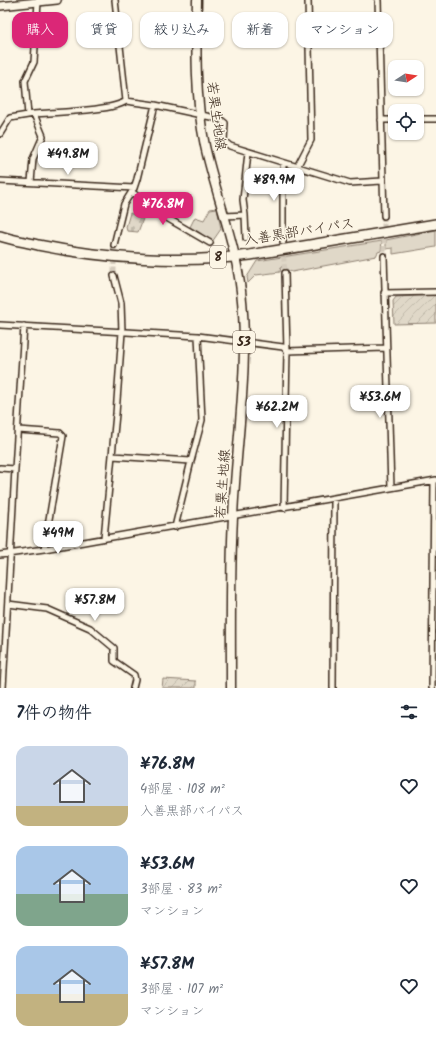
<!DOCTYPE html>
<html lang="ja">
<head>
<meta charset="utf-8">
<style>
	:root { --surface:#fff; --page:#f6f6f7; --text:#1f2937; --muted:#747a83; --accent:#db2777 }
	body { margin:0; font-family:Kalam,"Klee One",sans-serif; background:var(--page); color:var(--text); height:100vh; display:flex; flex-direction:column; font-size:15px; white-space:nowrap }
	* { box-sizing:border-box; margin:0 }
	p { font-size:13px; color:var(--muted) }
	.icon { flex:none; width:22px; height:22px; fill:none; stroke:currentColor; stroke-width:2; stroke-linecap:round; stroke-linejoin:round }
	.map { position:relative; height:688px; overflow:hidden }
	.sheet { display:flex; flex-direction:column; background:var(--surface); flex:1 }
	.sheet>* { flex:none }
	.hud { position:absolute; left:12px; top:12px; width:412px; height:36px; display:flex; gap:8px }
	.needle { width:26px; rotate:78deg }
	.controls { position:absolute; left:388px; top:60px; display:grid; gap:8px }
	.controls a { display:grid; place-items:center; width:36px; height:36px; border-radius:8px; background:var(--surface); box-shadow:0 1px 3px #0004; font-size:20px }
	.price { position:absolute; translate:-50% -34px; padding:0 9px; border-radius:8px; background:#fff; color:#222; font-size:13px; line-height:26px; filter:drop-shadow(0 1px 2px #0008) }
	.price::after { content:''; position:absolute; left:50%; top:24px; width:12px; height:9px; margin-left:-6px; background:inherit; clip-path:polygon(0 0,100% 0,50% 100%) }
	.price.selected { background:var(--accent); color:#fff }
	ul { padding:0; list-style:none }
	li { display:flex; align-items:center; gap:12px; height:100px; padding:0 16px }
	li span { display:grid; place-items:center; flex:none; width:112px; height:80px; border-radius:12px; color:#555 }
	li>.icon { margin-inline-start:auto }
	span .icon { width:48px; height:48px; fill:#fffc; stroke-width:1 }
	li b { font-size:17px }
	h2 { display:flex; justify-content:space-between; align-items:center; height:48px; padding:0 16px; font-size:17px }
	.tag { padding:0 14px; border-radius:12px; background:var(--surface); box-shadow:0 1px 3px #0004; font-size:14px; line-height:36px }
	.tag.selected { background:var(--accent); color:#fff }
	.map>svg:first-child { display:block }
</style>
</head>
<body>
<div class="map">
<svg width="436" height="688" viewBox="0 0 436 688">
	<defs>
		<pattern id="cemetery-stones" width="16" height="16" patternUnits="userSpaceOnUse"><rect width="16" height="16" fill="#e0d8c8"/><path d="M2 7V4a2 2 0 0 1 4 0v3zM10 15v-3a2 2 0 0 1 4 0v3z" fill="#c1baab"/></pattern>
		<pattern id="garden-furrows" width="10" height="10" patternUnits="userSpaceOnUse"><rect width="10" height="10" fill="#e0d8c8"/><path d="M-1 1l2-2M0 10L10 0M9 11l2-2" fill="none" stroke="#c1baab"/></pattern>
	</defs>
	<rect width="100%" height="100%" fill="#fcf5e5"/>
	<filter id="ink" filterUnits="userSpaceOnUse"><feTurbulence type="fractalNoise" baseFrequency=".025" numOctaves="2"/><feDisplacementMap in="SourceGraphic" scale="8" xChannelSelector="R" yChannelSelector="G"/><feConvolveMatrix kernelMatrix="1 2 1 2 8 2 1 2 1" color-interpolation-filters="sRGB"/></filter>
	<g filter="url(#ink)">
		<path fill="#e0d8c8" stroke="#8e8173" d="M217,208L221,229L212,242L199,232L190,227L195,217L204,220L210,209Z
			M436,230V247L393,254V248L386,249V240Z
			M382,241L381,251L378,252L376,256L292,272L287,270L286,266L281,267L280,272L256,275L248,283L247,277L257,261Z"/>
		<path fill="url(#cemetery-stones)" stroke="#8e8173" d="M130,213L143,219L138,232L127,231L126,227Z"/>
		<path fill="url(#garden-furrows)" stroke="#8e8173" d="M436,295V323L394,324L393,301L396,297Z
			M163,679L196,681V688H162Z"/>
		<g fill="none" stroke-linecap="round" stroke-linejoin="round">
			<path stroke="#d5ccbd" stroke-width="5" stroke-dasharray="5 2.5" stroke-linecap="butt" d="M384,216V256
				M114,245V276
				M283,249L285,273"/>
			<defs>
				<path id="street" d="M115,0L126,101L155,105
					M378,0L384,216
					M34,114L28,115L25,81L34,62L38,2
					M417,119H436
					M381,120H395
					M0,134L10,118L28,115
					M297,167L311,140L308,0
					M0,181L134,188
					M31,182L33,159L43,136L34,114C53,112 113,111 126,101
					M132,192L155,211L210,243
					M245,215L246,238
					M225,216L245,215L243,200L248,152
					M283,242V163
					M114,245L124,204L134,188L137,179L155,105L220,119L225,123L224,141L230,146L350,183L382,181
					M384,256L391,488
					M384,293L436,292
					M0,325L198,336L283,347L287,351L386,348
					M18,430L60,433L63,436L44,549
					M112,456L191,461L202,420L198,336
					M0,468L15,469L3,688
					M15,469L24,326
					M284,508L287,351L285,273
					M175,527L191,461
					M104,538L116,414L122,332L121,303L114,276
					M0,555L44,549L436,480
					M8,604L47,609L90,628L114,648V661L134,675L135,680L133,688
					M333,688L334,499
					M432,688L434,481"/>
				<path id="secondary" d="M0,6L57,0"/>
				<path id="primary" d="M197,0C196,48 195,98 205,146C216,195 235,241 241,291C250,366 236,442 233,517C230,574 231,631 231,688"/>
				<path id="highway" d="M0,236C12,240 26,242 38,245C106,259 182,264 250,255L436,224"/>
			</defs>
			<use href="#street" stroke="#3b2a1e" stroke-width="8"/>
			<use href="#secondary" stroke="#3b2a1e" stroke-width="10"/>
			<use href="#primary" stroke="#3b2a1e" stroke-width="11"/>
			<use href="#highway" stroke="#3b2a1e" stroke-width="12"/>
			<use href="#street" stroke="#fcf5e5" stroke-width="5"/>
			<use href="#secondary" stroke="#fcf5e5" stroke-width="7"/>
			<use href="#primary" stroke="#fcf5e5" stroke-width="8"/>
			<use href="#highway" stroke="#fcf5e5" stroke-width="9"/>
		</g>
	</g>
	<g text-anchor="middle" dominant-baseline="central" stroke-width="3" stroke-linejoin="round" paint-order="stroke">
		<g fill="#fcf5e5" stroke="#75675a" stroke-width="1">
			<rect x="210" y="246" width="16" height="22" rx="3"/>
			<rect x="233" y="331" width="22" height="22" rx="3"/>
		</g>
		<g font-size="13" font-weight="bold" fill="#3b2a1e">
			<text x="218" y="257">8</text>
			<text x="244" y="342">53</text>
		</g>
		<g font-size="14" fill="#3b2a1e" stroke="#fcf5e5">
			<text transform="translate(216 116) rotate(82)">若栗生地線</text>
			<text transform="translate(299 232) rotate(-9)">入善黒部バイパス</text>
			<text transform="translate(223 484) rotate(-86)">若栗生地線</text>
		</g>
	</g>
</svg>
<div class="controls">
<a><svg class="needle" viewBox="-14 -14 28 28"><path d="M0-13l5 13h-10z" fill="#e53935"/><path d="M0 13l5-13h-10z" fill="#747a83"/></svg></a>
<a><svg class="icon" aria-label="locate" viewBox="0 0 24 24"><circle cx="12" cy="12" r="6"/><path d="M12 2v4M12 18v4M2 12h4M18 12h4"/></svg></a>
</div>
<b class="price" style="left:68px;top:176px">¥49.8M</b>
<b class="price" style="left:274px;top:202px">¥89.9M</b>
<b class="price selected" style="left:163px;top:226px">¥76.8M</b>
<b class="price" style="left:380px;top:419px">¥53.6M</b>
<b class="price" style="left:277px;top:429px">¥62.2M</b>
<b class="price" style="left:58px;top:555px">¥49M</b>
<b class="price" style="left:95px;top:622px">¥57.8M</b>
<div class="hud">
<a class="tag selected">購入</a>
<a class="tag">賃貸</a>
<a class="tag">絞り込み</a>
<a class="tag">新着</a>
<a class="tag">マンション</a>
</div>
</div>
<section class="sheet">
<h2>7件の物件<svg class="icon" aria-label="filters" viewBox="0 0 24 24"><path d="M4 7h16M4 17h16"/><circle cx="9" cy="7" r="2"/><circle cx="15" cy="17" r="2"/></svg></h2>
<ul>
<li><span style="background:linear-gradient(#c9d6e8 75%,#c2b280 0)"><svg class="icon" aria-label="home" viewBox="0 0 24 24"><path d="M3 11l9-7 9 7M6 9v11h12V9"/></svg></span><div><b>¥76.8M</b><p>4部屋 · 108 m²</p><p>入善黒部バイパス</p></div><svg class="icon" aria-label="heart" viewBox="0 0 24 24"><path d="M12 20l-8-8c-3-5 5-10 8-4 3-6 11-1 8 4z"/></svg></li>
<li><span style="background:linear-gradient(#a9c7e8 60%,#7fa58c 0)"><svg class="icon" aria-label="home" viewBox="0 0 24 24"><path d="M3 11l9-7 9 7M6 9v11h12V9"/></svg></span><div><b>¥53.6M</b><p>3部屋 · 83 m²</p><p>マンション</p></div><svg class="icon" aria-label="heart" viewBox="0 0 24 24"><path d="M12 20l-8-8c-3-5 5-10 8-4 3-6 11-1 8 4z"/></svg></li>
<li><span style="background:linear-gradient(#a9c7e8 60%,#c2b280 0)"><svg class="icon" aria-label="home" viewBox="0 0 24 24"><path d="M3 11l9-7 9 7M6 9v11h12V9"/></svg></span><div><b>¥57.8M</b><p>3部屋 · 107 m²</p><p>マンション</p></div><svg class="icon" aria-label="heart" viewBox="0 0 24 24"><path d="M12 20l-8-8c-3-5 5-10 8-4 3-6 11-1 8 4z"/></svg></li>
</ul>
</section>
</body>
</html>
